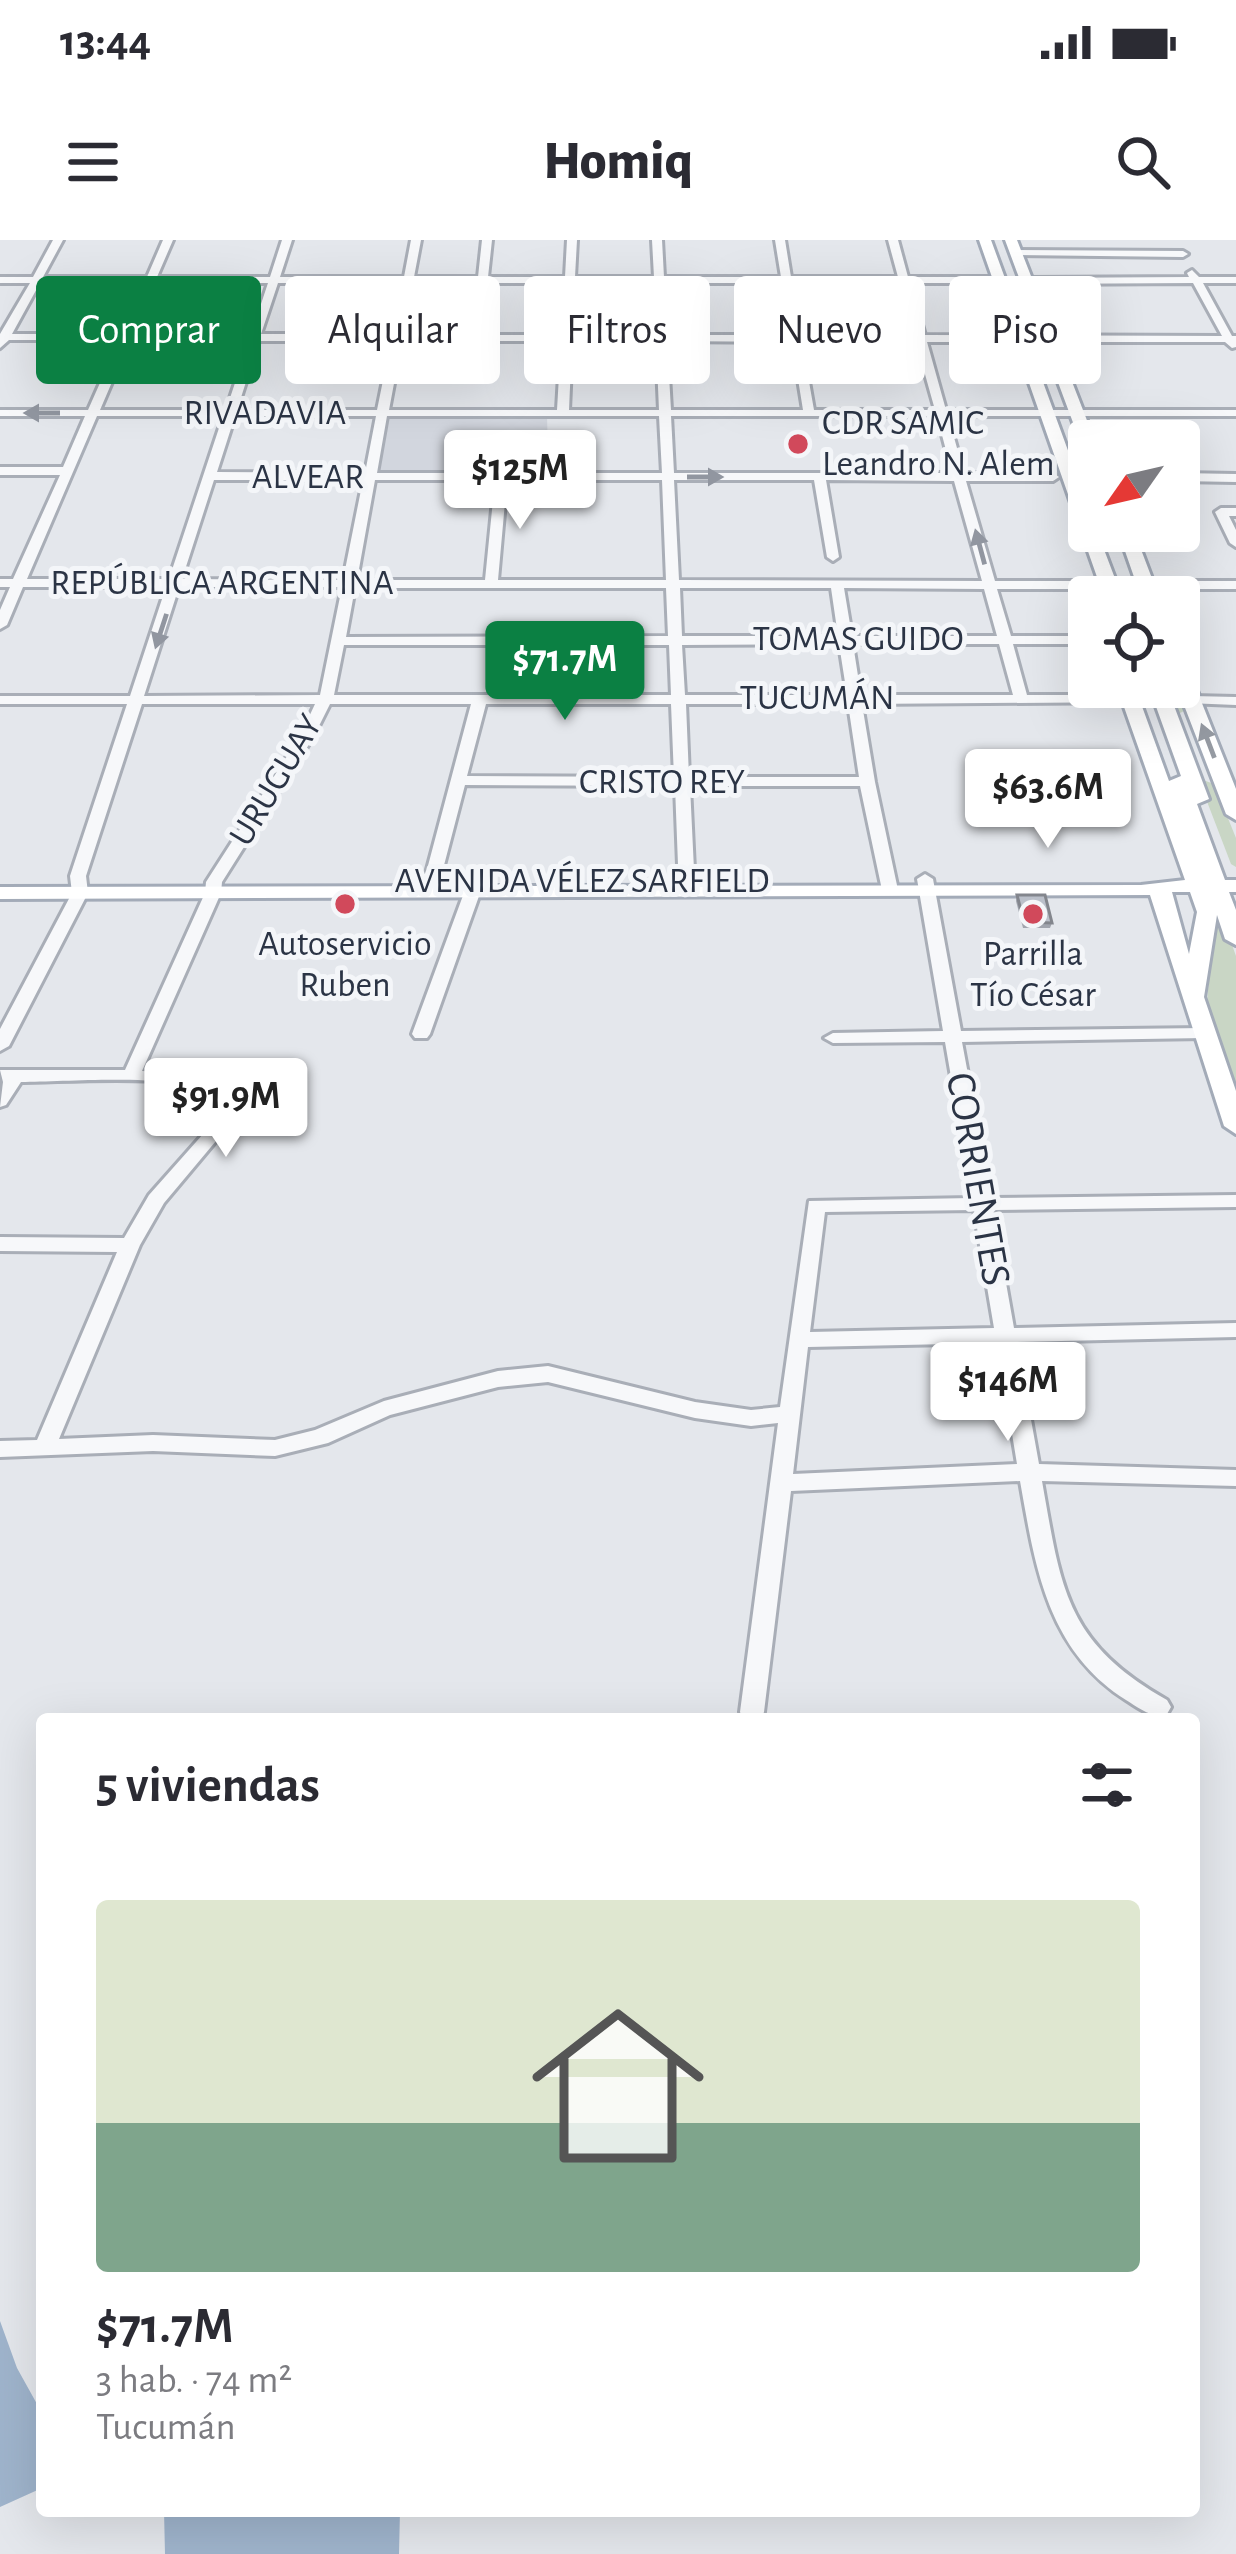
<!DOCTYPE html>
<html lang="es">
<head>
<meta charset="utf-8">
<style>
	:root { --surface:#fff; --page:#f2f2f3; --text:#2b2b33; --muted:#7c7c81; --line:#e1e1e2; --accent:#0b8043 }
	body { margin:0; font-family:"Alegreya Sans",sans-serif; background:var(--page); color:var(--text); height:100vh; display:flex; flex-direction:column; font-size:45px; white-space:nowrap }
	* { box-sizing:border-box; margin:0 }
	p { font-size:39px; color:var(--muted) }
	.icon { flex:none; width:66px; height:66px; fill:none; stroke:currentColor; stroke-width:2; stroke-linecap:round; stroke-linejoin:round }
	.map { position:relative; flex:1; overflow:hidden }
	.sheet { position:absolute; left:36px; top:1473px; width:1164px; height:804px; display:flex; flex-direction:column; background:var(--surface); border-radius:12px; box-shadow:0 12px 48px #0002 }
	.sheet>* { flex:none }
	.hud { position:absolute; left:36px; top:36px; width:1164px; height:108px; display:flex; gap:24px }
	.needle { width:78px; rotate:236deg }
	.buttons { position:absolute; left:1068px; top:180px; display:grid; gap:24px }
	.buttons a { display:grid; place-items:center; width:132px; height:132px; border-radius:12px; background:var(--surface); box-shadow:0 12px 48px #0002; font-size:60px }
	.price { position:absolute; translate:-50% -102px; padding:0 27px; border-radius:12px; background:#fff; color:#222; font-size:39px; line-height:78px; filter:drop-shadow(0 3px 6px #0008) }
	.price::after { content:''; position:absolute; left:50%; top:72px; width:36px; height:27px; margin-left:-18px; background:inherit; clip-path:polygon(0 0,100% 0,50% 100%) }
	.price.active { background:var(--accent); color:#fff }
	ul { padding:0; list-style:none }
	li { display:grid; align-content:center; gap:24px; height:636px; padding:0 60px }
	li+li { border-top:3px solid var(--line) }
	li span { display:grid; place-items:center; height:372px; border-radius:12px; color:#555 }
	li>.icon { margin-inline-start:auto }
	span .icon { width:216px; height:216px; fill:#fffc; stroke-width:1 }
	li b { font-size:51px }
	h2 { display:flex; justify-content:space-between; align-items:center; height:144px; padding:0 60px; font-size:51px }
	.tag { padding:0 42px; border-radius:12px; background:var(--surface); box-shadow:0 12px 48px #0002; font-size:42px; line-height:108px }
	.tag.active { background:var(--accent); color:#fff }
	.status { display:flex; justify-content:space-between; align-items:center; height:84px; padding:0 60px; background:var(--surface); direction:ltr }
	.status svg { height:33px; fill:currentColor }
	header { display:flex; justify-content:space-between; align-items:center; height:156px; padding:0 60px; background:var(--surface); font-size:54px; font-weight:800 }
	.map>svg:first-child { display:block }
</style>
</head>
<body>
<div class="status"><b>13:44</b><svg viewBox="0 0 49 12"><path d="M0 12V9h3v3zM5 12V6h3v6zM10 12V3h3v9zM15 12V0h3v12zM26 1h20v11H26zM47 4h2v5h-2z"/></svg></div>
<header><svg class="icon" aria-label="menu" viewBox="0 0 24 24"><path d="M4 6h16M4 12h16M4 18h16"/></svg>Homiq<svg class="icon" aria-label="search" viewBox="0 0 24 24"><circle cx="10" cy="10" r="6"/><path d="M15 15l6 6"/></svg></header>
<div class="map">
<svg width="1236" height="2314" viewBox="0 0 1236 2314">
	<rect width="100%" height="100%" fill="#e4e7ec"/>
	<path fill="#d2d6de" d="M547,175L548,218L481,219L479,233H377L387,176Z"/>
	<path fill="#c9d6c5" d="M1163,447L1178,451L1186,470L1178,474L1203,540L1214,544L1236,598V627L1231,624Z
		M1215,672H1220L1236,716V864L1206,773Z"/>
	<path fill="#9fb4cc" d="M0,2081L17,2128L42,2173V2248L0,2267Z
		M164,2271H400L399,2314H165Z"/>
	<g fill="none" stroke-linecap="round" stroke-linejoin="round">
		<defs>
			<path id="minor" d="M53,0H63L43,37H147L163,0H173L157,37H270L282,0H292L280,37H404L411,0H421L414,37H478L482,0H492L488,37H565L567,0H577L575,37H654L652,0H662L664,37H781L775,0H785L791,37H898L888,0H898L908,37H988L993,40L988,43H910L925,95L1222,96L1193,43L1029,44L1024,41L1029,38L1189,37L1187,33L1192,30L1199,37H1236V43H1203L1232,96H1236V107L1232,108L1225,102H927L946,170H1236V176H948L964,233H1053L1059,237L1053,241H966L995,341H1236V349H997L1011,396H1089V404H1013L1027,455H1131L1138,459L1136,462L862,464L875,542L898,650L896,653H884L882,650L860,546H690L695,651L687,656L679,651L675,546L465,545L437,652L435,655H423L421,652L471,464H330L314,496L222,642L221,653L142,831L207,835L237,853L221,895L164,963L140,1005L59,1199L153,1195L275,1200L315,1190L384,1161L498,1131L548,1126L695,1162L751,1170L780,1167L809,961L972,958L945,802L833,803L824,798L833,793L943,791L917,639L925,634L933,639L961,791L1205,788L1214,793L1205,798L962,802L991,958L1236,955V967L993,970L1014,1088L1236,1083V1097L1017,1102L1039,1224L1236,1230V1246L1042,1241C1061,1348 1065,1402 1167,1460L1171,1467L1167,1474C1152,1479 1139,1468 1126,1460C1047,1410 1035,1326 1020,1241L791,1251L764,1472L761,1479H743L740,1472L778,1183L751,1186L695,1178L548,1142L498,1147L390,1175L328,1203L275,1216L153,1211L0,1217V1201L37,1200L117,1012L0,1011V997L124,998L149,955L204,893L218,855C179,832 69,842 21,842L6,865L0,867L3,842L0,830H125L205,653L206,642L300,496L315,464H142L86,636L88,653L9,806L0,811V789L72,653L70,636L127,464H0V456H130L166,347H23L7,385L0,389V370L10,347H0V339H13L60,235H0V227H63L85,176H0V170H88L119,100H9L0,108V94L30,43H0V37H33ZM40,43H144L122,94H12ZM154,43H268L251,94H132ZM278,43H403L392,94H261ZM413,43H477L471,95L403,94ZM487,43H565L562,95H482ZM575,43H654L656,95H572ZM664,43H782L791,95H667ZM792,43H900L914,95H801ZM130,100L249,101L226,170H100ZM259,101H391L377,170H237ZM402,101H561L557,170H389ZM572,101H656L659,170H569ZM667,101L792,102L803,170H671ZM802,102H916L935,170H814ZM97,176H223L169,339H27ZM235,176H376L365,233L217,232ZM387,176H659L662,233H377ZM671,176H937L952,233H674ZM214,240H363L343,340L182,339ZM375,240H495L485,340H357ZM507,240H662L666,340H498ZM674,240H814L827,317L833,321L839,317L826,240L954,241L982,341L679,340ZM179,347H342L320,455L144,456ZM355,348H666L668,396L346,397ZM680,348H831L838,396H682ZM844,348L984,349L997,396H852ZM839,404L847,455H685L682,405ZM853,404H999L1013,455H861ZM344,405H669L671,455H334ZM486,464H671L674,537L467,536ZM686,464H848L859,537H689ZM974,970L994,1088L810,1092L825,972ZM997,1103L1017,1224L793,1234L808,1107Z
				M1016,10L1183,11L1188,14L1183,17L1012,15Z
				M1179,233L1236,234V242L1179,241Z
				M1221,268H1236V276H1229L1236,290V307L1230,303L1215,272Z
				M1192,456L1236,457V465L1187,463V457Z
				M476,637L484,642L430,794L427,798H415L412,794L468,642Z"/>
			<path id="major" d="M979,0H991L1089,268V291H1097L1122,357H1104Z
				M1005,0H1017L1095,201H1089V209L1081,204Z
				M1118,291H1134L1159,357H1141Z
				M1179,423L1188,428L1236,549V580L1226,574L1177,447Z
				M1117,447H1135L1169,541L1181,536L1149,447H1167L1209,559L1197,564L1225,640H1236V652H1229L1236,670V705L1225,699L1217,675L1204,757L1236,851V894L1224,886L1150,655L0,659V647L1141,645L1185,640ZM1172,652H1190L1197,672L1189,714Z"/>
		</defs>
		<use href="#minor" stroke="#a9aeb7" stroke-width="6"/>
		<use href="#major" stroke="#a3abb8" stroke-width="6"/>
		<use href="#minor" fill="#f7f8fa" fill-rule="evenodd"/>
		<use href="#major" fill="#fff" fill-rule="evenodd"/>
	</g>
	<path fill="#a1a5ae" d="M1017,655L1052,683L1050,688H1023L1016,661Z"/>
	<path fill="#bbc0ca" stroke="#83868d" stroke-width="3" d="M1017,655H1045L1052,683L1024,682Z"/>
	<defs><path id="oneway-solid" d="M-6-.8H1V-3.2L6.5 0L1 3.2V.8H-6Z" transform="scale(3)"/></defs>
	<g fill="#9196a0">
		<use href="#oneway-solid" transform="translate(42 173) rotate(-180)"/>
		<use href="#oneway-solid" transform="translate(705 237)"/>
		<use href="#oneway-solid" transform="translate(980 307) rotate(-105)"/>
		<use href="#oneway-solid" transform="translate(161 391) rotate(108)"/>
	</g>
	<use fill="#959aa2" href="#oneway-solid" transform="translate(1208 501) rotate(-111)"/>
	<g fill="#d1495b" stroke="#f4f6f9" stroke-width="4.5">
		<circle cx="798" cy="204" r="12"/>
		<circle cx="345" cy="664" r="12"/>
		<circle cx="1033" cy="674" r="12"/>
	</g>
	<g text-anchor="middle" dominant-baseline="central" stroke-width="10" stroke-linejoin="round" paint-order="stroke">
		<g font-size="36" fill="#2b3445" stroke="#f4f6f9">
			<text x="265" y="173">RIVADAVIA</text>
			<text x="308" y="237">ALVEAR</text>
			<text x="222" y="343">REPÚBLICA ARGENTINA</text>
			<text x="858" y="399">TOMAS GUIDO</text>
			<text x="817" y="458">TUCUMÁN</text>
			<text transform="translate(276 540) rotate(-59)">URUGUAY</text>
			<text x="662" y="542">CRISTO REY</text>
			<text x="582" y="641">AVENIDA VÉLEZ SARFIELD</text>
		</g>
		<g font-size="36" fill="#2b3445" stroke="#f4f6f9">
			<text x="822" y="183" text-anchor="start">CDR SAMIC<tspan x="822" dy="41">Leandro N. Alem</tspan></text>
			<text x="345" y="704">Autoservicio<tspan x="345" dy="41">Ruben</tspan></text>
			<text x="1033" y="714">Parrilla<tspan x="1033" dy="41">Tío César</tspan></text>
		</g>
		<g font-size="42" fill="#2b3445" stroke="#f4f6f9">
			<text transform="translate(978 939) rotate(80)">CORRIENTES</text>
		</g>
	</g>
</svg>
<div class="buttons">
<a><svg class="needle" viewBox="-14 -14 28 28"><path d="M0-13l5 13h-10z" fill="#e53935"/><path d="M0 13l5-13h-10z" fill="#7c7c81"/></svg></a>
<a><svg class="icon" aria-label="locate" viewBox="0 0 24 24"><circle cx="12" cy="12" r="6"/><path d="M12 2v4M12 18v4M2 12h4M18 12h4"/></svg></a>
</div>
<b class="price" style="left:520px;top:292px">$125M</b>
<b class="price active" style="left:565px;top:483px">$71.7M</b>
<b class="price" style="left:1048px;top:611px">$63.6M</b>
<b class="price" style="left:226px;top:920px">$91.9M</b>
<b class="price" style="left:1008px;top:1204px">$146M</b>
<div class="hud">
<a class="tag active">Comprar</a>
<a class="tag">Alquilar</a>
<a class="tag">Filtros</a>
<a class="tag">Nuevo</a>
<a class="tag">Piso</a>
</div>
<section class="sheet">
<h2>5 viviendas<svg class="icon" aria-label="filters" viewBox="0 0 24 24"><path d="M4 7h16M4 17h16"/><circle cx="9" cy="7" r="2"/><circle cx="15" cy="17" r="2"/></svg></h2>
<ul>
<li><span style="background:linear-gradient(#dfe7d0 60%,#7fa58c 0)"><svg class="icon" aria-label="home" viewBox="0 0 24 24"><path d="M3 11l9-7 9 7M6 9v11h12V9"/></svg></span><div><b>$71.7M</b><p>3 hab. · 74 m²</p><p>Tucumán</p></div></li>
</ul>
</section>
</div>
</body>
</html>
